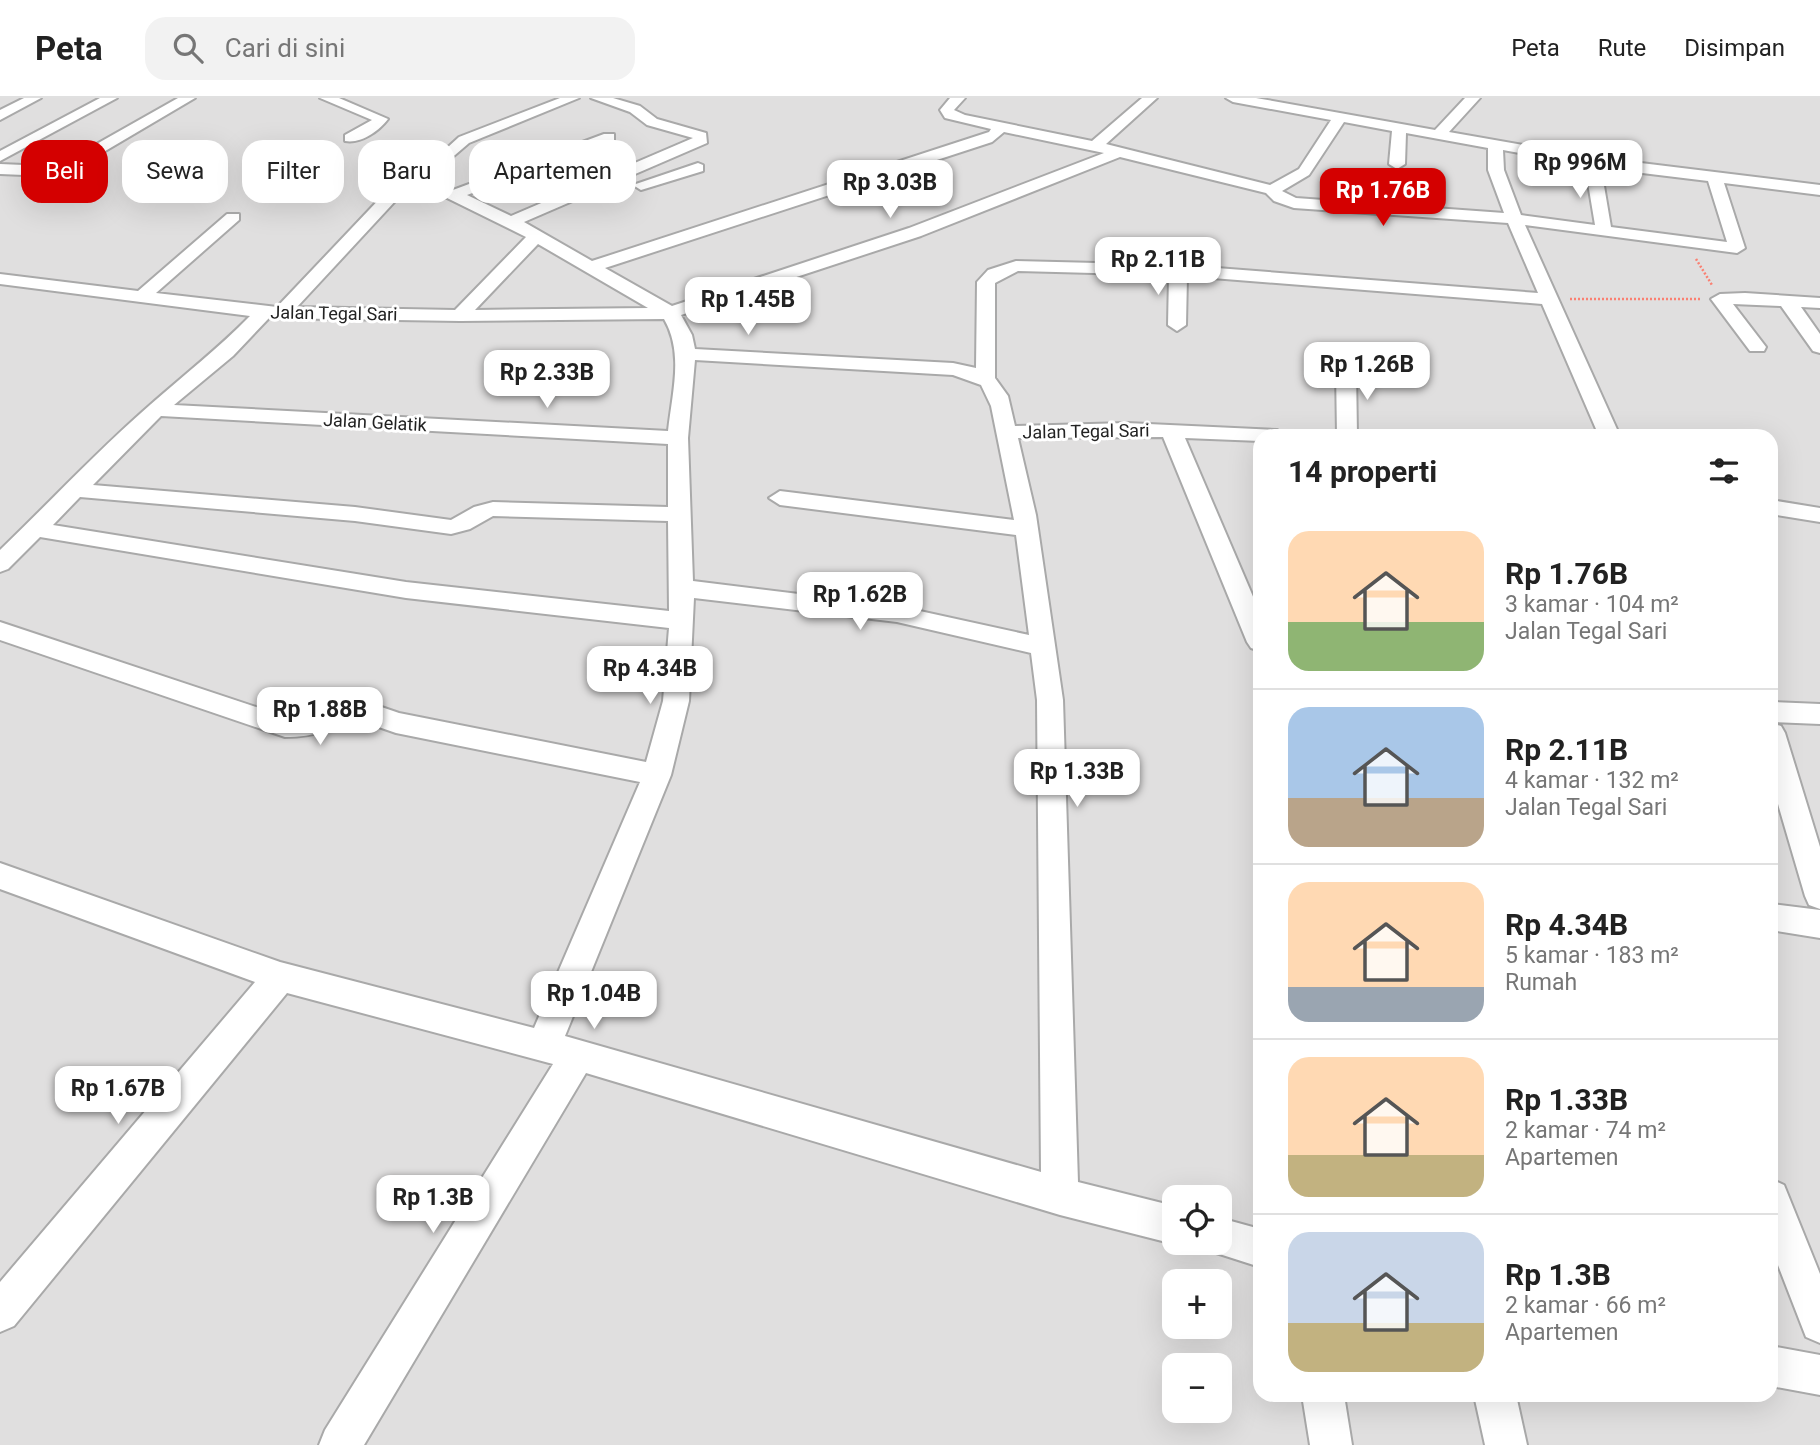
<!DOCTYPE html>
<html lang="id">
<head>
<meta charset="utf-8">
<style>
	:root { --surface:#fff; --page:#f2f2f2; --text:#222; --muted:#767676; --line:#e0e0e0; --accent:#d40000 }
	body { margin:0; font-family:Roboto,sans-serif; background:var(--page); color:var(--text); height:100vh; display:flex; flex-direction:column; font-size:26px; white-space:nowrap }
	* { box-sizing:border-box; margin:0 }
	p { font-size:23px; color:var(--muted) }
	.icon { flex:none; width:38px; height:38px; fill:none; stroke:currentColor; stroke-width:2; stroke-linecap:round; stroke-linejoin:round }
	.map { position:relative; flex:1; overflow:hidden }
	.sheet { position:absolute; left:1253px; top:331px; width:525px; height:973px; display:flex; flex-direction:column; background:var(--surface); border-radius:21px; box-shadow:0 7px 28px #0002 }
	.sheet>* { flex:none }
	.top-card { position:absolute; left:21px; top:42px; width:665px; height:63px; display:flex; gap:14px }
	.fabs { position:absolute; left:1162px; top:1087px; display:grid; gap:14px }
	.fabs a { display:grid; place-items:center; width:70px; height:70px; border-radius:14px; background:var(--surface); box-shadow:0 7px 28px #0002; font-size:35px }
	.price { position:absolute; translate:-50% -60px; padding:0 16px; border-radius:14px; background:#fff; color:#222; font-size:23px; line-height:46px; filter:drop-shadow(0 2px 4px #0008) }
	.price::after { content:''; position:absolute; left:50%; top:42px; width:21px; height:16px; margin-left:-10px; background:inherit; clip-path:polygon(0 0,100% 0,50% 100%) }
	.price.on { background:var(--accent); color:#fff }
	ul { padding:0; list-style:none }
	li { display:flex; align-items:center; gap:21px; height:175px; padding:0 35px }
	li+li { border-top:2px solid var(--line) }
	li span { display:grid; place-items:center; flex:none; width:196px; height:140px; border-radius:21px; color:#555 }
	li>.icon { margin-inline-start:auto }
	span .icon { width:84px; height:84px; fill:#fffc; stroke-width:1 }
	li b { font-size:30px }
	h2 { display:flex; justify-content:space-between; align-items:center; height:84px; padding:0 35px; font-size:30px }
	.pill { padding:0 24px; border-radius:21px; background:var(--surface); box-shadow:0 7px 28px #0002; font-size:24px; line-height:63px }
	.pill.on { background:var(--accent); color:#fff }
	header { display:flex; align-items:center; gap:42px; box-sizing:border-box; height:98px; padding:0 35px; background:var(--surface); border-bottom:2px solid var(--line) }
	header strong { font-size:33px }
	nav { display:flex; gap:38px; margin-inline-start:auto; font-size:24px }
	.search { width:490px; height:63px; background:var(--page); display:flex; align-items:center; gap:18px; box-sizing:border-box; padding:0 24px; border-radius:21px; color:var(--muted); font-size:26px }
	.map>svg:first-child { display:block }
</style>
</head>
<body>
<header>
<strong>Peta</strong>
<div class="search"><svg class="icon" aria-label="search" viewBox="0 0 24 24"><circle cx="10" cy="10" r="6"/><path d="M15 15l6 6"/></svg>Cari di sini</div>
<nav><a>Peta</a><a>Rute</a><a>Disimpan</a></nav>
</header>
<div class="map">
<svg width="1820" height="1347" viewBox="0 0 1820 1347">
	<rect width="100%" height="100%" fill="#f2efe9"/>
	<path fill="#e0dfdf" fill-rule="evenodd" d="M0,0H1820V1347H0ZM1260,338H1771V1297H1260ZM1174,1099H1220V1144H1174ZM1174,1183H1220V1228H1174ZM1174,1267H1220V1312H1174Z"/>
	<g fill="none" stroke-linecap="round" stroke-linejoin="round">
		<defs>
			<path id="minor" d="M24,0H41L0,22V12Z
				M100,0H117L0,63V53Z
				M178,0H195L73,72L48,78L0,76V66L48,68L63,65Z
				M320,0H339L388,21C379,33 361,46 345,43V37L372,22Z
				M560,0H579L469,45L427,81L428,84L453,92L604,36H614V42L467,97L511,118L693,40L647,27L630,14L591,0H613L640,8L657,21L706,35L707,45L524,124L592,163L989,34L991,31L945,20L940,12L950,0H965L954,12L965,17L1092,43L1142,0H1157L1106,46L1270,87L1299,71L1331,22L1233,4L1226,0H1256L1435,32L1465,0H1480L1449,34L1592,59L1820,87V97L1724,85L1745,150L1737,155L1525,127L1620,338H1599L1542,206L1187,178L1186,227L1177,233L1168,227L1169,177L1018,173L995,185V280L1008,298L1015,328L1127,325L1277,332L1287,338H1260V343L1185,340L1260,515V553L1251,550L1247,544L1163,339L1018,340L1036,417L1063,602L1078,1084L1174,1108V1144H1177L1174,1146L1060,1117L586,975L364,1347H319L325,1332L553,966L287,895L14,1228L0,1234V1184L255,884L0,791V765L280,864L534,930L640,684L396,635L353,620C342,619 336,628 326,632C312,638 300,639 285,639L0,542V524L286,619H304L333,602L355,600L399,615L646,664L663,603L669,530L406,500L40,439L8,471L0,474V452C50,404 97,353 150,307C184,277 219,250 250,218L0,186V176L138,193L227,116H239V122L156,195L277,209L387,93L412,82L459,39ZM1344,24L1392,33L1389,66L1397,71L1405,66L1406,35L1488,50V72L1504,115L1296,100L1282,93L1309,77ZM1004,34L1104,55L909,130L672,208L605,170L992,44ZM1503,52L1585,67L1595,127L1521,117L1504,72ZM1120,59L1266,95L1274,103L1294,110L1508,125L1538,195L1178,167L1016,163L988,172L977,184L976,270L953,265L695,251L692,237L681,217L921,138ZM1601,70L1708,83L1727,144L1611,129ZM417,91L447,100L526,139L455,212L297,209L399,99ZM538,146L648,210L475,212ZM269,220L460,223L664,221C684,255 672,295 668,333L174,307L233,258ZM695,262L953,277L981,287L991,308L1014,422L780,393L769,400L780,407L1016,437L1029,537L897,508L693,483L688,340ZM161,318L668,346V409L493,404L474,409L451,422L355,409L93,387ZM80,399L355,423L451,436L470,431L493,418L668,423L669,513L406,484L53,427ZM694,500L897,524L1031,555L1037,602L1041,1074L565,938L671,677L689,603Z
				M698,65L703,67V73L641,92L633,87Z
				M1745,195L1820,200V210L1801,209L1820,236V255L1813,253L1781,208L1733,206L1766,249L1764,253H1750L1711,201L1720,196Z
				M1346,265L1356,271L1357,338H1337L1336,271Z
				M1771,402L1820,410V424L1771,416Z
				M1771,604L1820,606V626L1771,624Z
				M1771,625L1781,628L1785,635L1820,749V811L1809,807L1805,798L1771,682Z
				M1771,806L1820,812V840L1771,832Z
				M1771,1081L1784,1087L1820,1176V1245L1806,1239L1771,1149Z
				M1220,1120L1260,1131V1169L1207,1152L1203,1144H1220Z
				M1771,1248L1820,1257V1297L1771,1288Z
				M1302,1297H1344L1352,1347H1310Z
				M1474,1297H1516L1527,1347H1485Z"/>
		</defs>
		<use href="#minor" stroke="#a9a9a9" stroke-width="4"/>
		<path stroke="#fa8072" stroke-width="2.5" stroke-dasharray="2 2" stroke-linecap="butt" d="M1696,161L1712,187
			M1570,201H1702"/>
		<use href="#minor" fill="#fff" fill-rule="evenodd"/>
	</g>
	<g text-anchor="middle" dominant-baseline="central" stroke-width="6" stroke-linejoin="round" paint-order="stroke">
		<g font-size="18" fill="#222" stroke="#fff">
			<text transform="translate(334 215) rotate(1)">Jalan Tegal Sari</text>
			<text transform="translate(375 324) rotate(3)">Jalan Gelatik</text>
			<text transform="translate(1086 333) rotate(-1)">Jalan Tegal Sari</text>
		</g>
	</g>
</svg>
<div class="fabs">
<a><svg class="icon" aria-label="locate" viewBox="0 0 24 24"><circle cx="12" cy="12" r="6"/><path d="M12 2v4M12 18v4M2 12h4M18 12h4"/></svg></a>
<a>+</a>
<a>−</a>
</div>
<b class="price" style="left:1580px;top:102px">Rp 996M</b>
<b class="price" style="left:890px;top:122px">Rp 3.03B</b>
<b class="price on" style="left:1383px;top:130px">Rp 1.76B</b>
<b class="price" style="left:1158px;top:199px">Rp 2.11B</b>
<b class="price" style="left:748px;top:239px">Rp 1.45B</b>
<b class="price" style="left:1367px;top:304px">Rp 1.26B</b>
<b class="price" style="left:547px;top:312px">Rp 2.33B</b>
<b class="price" style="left:860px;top:534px">Rp 1.62B</b>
<b class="price" style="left:650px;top:608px">Rp 4.34B</b>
<b class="price" style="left:320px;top:649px">Rp 1.88B</b>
<b class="price" style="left:1077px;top:711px">Rp 1.33B</b>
<b class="price" style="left:594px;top:933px">Rp 1.04B</b>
<b class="price" style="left:118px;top:1028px">Rp 1.67B</b>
<b class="price" style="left:433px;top:1137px">Rp 1.3B</b>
<div class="top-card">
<a class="pill on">Beli</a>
<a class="pill">Sewa</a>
<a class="pill">Filter</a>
<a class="pill">Baru</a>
<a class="pill">Apartemen</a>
</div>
<section class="sheet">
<h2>14 properti<svg class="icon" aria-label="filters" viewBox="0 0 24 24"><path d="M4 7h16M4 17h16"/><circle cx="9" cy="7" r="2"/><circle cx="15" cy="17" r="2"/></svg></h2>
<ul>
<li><span style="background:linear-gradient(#ffd9b3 65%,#8fb573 0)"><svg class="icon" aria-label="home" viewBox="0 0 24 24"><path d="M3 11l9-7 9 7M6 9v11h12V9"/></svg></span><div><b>Rp 1.76B</b><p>3 kamar · 104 m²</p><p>Jalan Tegal Sari</p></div></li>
<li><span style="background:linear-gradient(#a9c7e8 65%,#b9a48a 0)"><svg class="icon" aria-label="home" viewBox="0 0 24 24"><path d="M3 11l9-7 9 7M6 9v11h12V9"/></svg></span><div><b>Rp 2.11B</b><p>4 kamar · 132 m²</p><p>Jalan Tegal Sari</p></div></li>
<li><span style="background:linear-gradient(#ffd9b3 75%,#9aa5b1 0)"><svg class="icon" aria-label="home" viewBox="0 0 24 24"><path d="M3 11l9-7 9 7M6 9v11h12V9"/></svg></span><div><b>Rp 4.34B</b><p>5 kamar · 183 m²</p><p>Rumah</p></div></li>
<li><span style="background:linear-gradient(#ffd9b3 70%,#c2b280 0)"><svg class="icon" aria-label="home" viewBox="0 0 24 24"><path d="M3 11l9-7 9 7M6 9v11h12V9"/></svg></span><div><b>Rp 1.33B</b><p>2 kamar · 74 m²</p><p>Apartemen</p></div></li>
<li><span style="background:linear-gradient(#c9d6e8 65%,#c2b280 0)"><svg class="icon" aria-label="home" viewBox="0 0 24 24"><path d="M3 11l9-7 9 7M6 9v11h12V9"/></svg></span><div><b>Rp 1.3B</b><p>2 kamar · 66 m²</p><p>Apartemen</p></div></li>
</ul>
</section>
</div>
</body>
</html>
